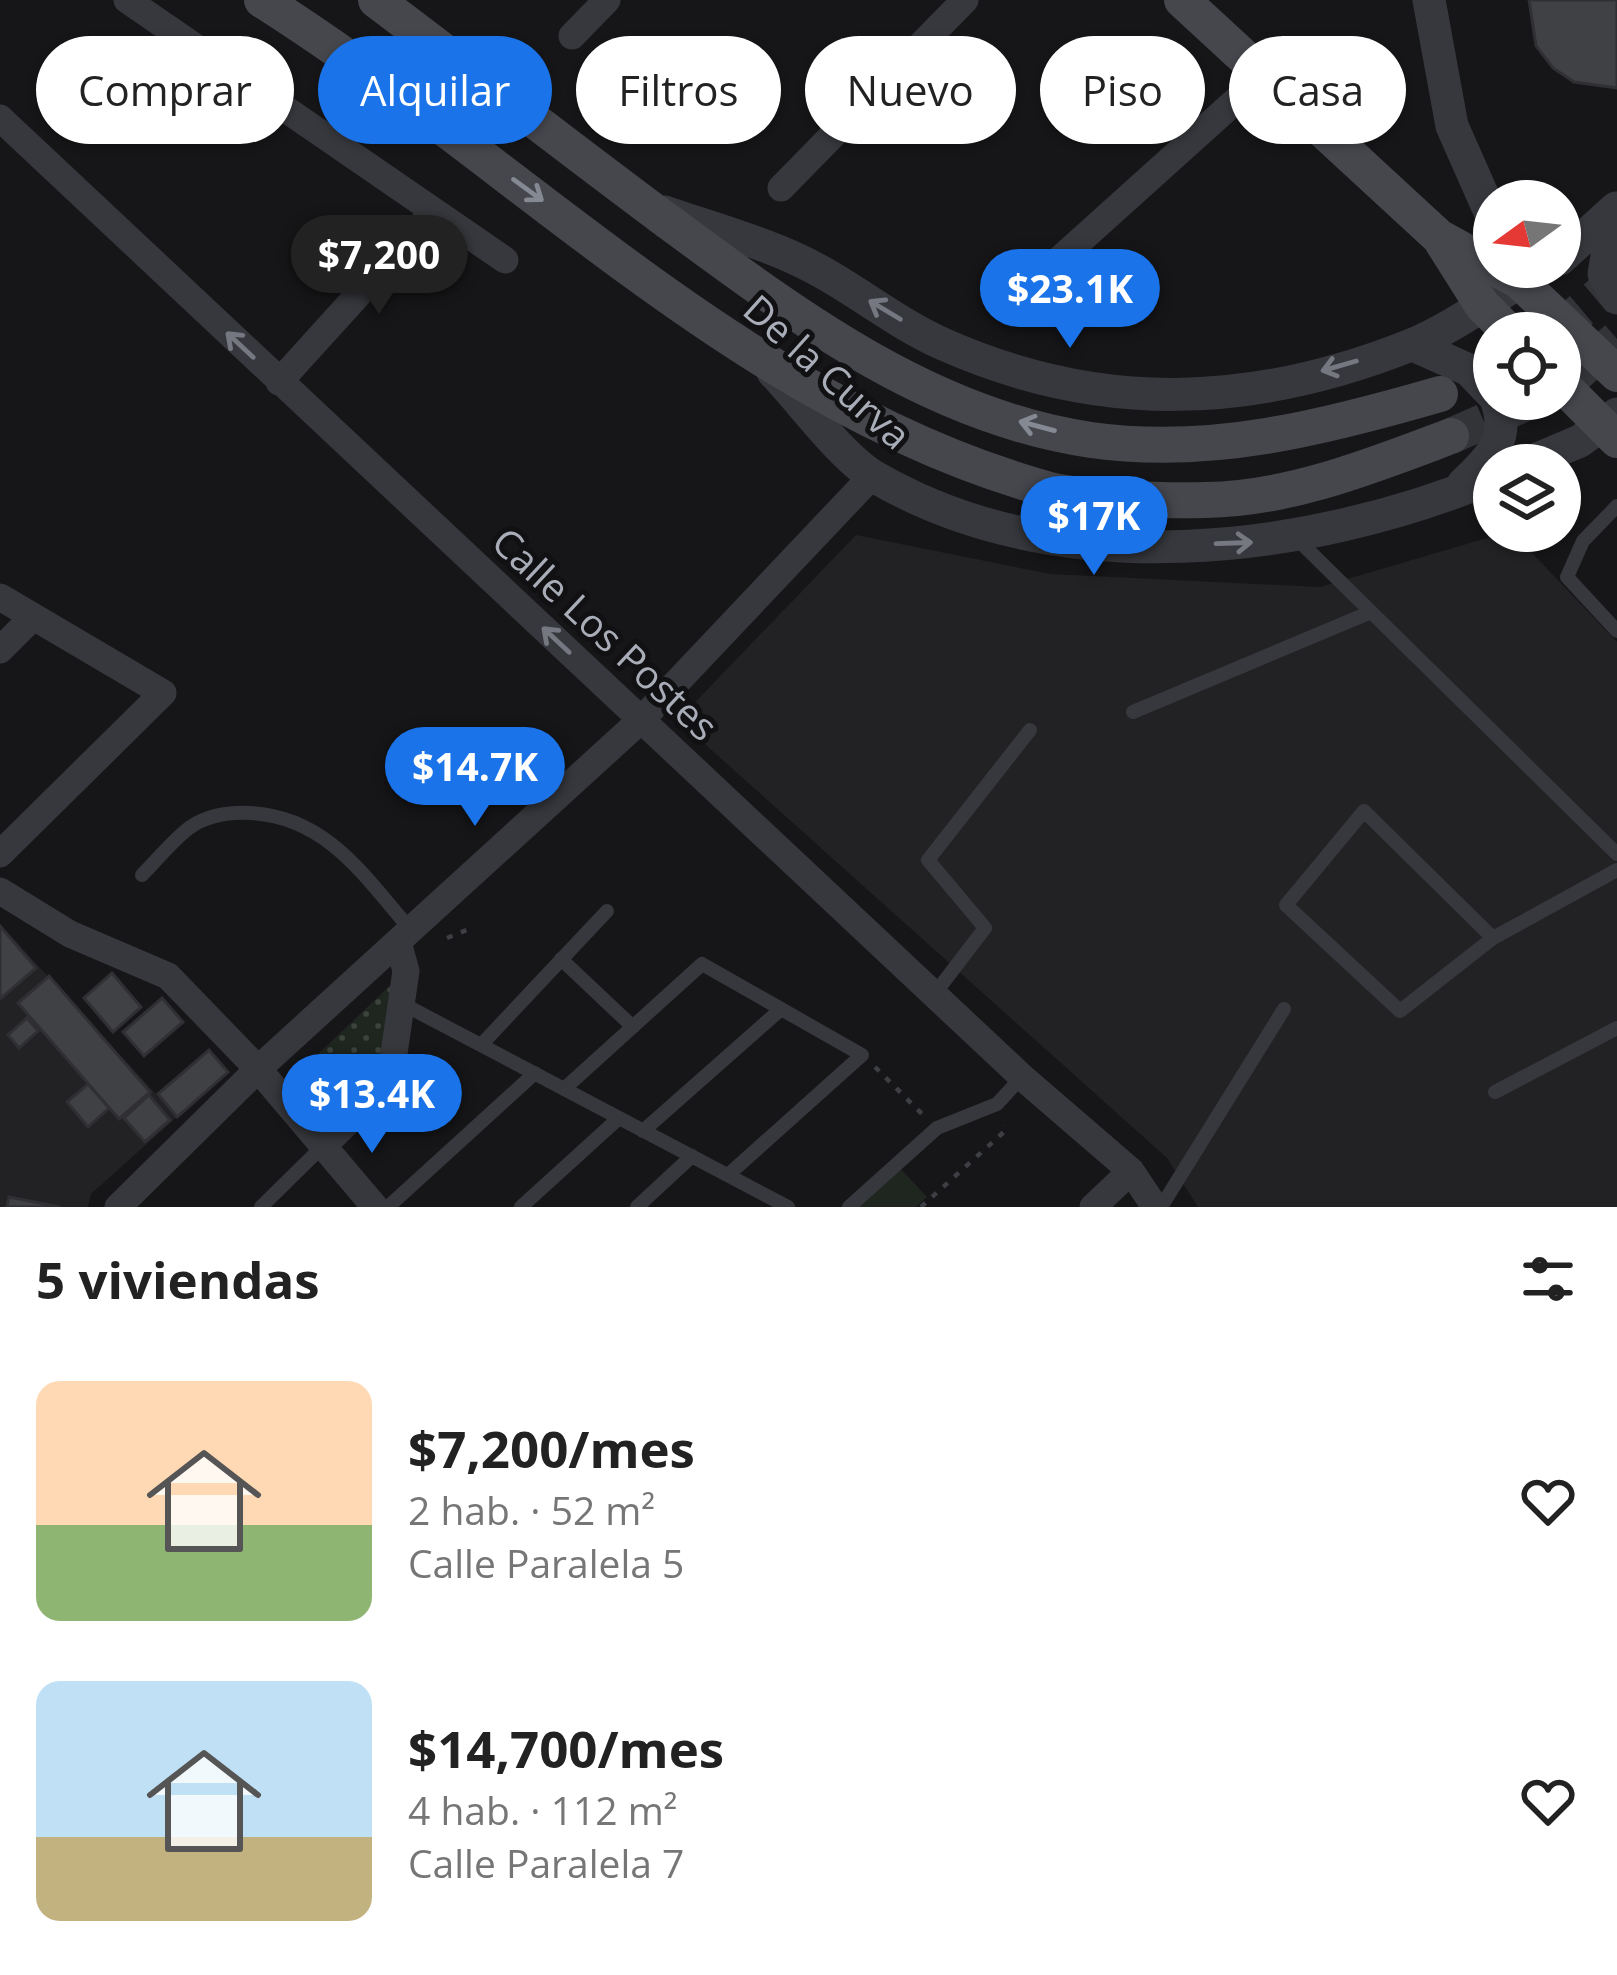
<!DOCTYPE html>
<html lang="es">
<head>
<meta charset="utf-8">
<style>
	:root { --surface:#fff; --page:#f6f6f6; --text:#222; --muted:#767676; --accent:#1a73e8 }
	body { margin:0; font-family:"Open Sans",sans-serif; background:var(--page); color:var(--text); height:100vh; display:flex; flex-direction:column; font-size:45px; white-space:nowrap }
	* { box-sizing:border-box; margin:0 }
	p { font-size:39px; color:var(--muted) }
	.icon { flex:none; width:66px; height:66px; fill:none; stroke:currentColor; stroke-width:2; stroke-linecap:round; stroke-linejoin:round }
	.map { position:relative; height:1207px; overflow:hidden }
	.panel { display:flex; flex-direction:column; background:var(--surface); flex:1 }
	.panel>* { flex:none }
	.guide { position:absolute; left:36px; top:36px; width:1545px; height:108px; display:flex; gap:24px }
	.needle { width:78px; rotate:255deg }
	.tools { position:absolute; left:1473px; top:180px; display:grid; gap:24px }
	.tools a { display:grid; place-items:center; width:108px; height:108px; border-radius:50%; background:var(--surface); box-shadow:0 3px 9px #0004; font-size:60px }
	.price { position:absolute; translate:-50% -102px; padding:0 27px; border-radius:42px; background:var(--accent); color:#fff; font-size:39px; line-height:78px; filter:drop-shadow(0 3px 6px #0008) }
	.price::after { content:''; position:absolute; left:50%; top:72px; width:36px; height:27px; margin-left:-18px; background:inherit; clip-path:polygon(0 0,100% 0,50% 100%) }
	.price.selected { background:#222; color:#fff }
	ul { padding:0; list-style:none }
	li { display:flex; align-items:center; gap:36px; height:300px; padding:0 36px }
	li span { display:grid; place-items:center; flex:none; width:336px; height:240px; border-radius:24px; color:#555 }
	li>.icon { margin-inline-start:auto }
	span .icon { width:144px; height:144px; fill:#fffc; stroke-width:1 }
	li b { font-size:51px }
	h2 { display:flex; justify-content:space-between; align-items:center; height:144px; padding:0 36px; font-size:51px }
	.tag { padding:0 42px; border-radius:54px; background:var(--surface); box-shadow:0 3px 9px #0004; font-size:42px; line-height:108px }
	.tag.selected { background:var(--accent); color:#fff }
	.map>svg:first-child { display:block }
</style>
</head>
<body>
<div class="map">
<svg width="1617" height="1207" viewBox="0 0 1617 1207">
	<defs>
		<pattern id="park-dots" width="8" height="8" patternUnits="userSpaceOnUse" patternTransform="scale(3)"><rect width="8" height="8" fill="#1e261f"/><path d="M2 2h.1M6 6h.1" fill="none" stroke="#3c433d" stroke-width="1.8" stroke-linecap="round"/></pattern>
	</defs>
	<rect width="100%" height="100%" fill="#161618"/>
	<path fill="#222225" d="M1511,531L1617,642V1207H1198L1167,1158L678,720L856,535L1050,574L1320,587Z
		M0,924L177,1117L91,1194L88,1207H0Z"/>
	<path fill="url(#park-dots)" d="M400,976L384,1080L330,1129L289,1082Z"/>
	<path fill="#1e261f" d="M899,1167L927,1197L916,1207H857Z"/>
	<path fill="#404145" stroke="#303034" stroke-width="3" d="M1529,0H1617V88L1574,82L1553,68L1536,46Z
		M0,926L36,968L0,999Z
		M112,973L141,1007L113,1032L84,998Z
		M49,976L150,1092L119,1119L18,1003Z
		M162,998L183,1022L144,1056L123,1032Z
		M27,1018L38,1031L19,1048L8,1035Z
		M209,1050L228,1072L177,1117L158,1094Z
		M88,1084L109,1108L88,1127L67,1102Z
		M149,1095L170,1120L145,1142L124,1118Z
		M9,1197L60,1207H7Z"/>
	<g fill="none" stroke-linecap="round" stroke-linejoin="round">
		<path stroke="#333438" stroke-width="36" stroke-dasharray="36 18" stroke-linecap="butt" d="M1554,333L1617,280
			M1560,388L1617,339
			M1451,436L1535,399"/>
		<path stroke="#3d3f44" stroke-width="4.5" stroke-dasharray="6 9" stroke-linecap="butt" d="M447,938L469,929
			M875,1067L922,1114
			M921,1207L1006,1130L1004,1125"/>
		<path stroke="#37383d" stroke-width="14" d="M1617,506L1583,541L1567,577L1617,631
			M1296,538L1617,854
			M1133,712L1371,612
			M142,875C157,860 172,841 189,828C207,815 229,812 251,813C327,817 365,877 411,930
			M1493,938L1400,1011L1286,905L1364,811L1493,938L1617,870
			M561,959L633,1027
			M936,992L985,928L928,860L1030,730
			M401,1003L788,1207
			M481,1045L607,911
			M564,1089L702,964L862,1055L728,1175
			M1495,1092L1617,1028
			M643,1131L780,1010
			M261,1207L322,1147
			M388,1207L535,1073
			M521,1207L619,1118
			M637,1207L692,1156
			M849,1207L937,1128L997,1104L1022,1077
			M1161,1207L1284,1009"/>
		<path stroke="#37383d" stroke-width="27" d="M127,0L505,260
			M572,36L607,0
			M0,118L1022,1077L1131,1171L1155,1207
			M781,188L965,0
			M1011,303L1262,77
			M279,382L434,211
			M0,597L163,693L0,854
			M0,650L33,617
			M0,891L70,934L168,976L258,1069L375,1207
			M322,1147L390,1081L406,971L398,942
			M118,1207L258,1069L642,719L872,476
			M1093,1207L1131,1171"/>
		<path stroke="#37383d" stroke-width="33" d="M1429,0L1452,126L1494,221
			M1615,209L1604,274L1617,298
			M665,212C708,227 753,239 794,258C846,281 891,321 943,344C1100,414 1253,408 1411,345C1458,326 1501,291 1545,267
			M1560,259L1616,208
			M1413,345L1469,370L1494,396
			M773,372C801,401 842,458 875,477C1060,584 1305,555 1494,477
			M1523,465L1580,441L1617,414
			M1463,484C1491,458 1511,438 1496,399"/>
		<path stroke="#45474d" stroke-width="36" d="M262,0C520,163 742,403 1043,488C1079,499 1167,501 1206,500C1290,499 1374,465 1451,436
			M376,0C473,73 569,148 666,220C795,315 928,416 1091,440C1211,457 1326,427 1440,394
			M1182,0L1439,237L1519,281L1617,374
			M1441,240L1482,305L1510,333
			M1560,383L1617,440"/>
	</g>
	<defs><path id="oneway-shaft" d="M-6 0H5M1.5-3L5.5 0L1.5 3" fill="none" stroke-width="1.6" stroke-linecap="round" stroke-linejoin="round" transform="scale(3)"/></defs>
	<g stroke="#858993">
		<use href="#oneway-shaft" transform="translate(528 190) rotate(36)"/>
		<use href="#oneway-shaft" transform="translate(1037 426) rotate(-165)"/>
	</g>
	<g stroke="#757881">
		<use href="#oneway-shaft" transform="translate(885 310) rotate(-149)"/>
		<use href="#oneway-shaft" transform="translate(240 345) rotate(-137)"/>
		<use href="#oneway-shaft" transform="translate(1339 366) rotate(164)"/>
		<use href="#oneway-shaft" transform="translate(1234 543) rotate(-2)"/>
		<use href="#oneway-shaft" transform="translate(556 640) rotate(-137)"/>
	</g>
	<g text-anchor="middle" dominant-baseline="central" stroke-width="10" stroke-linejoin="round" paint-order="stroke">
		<g font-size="39" fill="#a8adb8" stroke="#111113">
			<text transform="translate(828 371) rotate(42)">De la Curva</text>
			<text transform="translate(606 633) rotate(43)">Calle Los Postes</text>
		</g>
	</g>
</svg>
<div class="tools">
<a><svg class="needle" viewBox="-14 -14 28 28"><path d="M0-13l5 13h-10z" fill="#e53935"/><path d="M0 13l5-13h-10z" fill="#767676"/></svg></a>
<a><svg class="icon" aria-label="locate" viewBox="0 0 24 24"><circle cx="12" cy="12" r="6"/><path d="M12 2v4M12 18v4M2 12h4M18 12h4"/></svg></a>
<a><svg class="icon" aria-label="layers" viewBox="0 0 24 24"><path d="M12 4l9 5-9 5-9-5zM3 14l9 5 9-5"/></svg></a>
</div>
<b class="price selected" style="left:379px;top:317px">$7,200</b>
<b class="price" style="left:1070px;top:351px">$23.1K</b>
<b class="price" style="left:1094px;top:578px">$17K</b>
<b class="price" style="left:475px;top:829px">$14.7K</b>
<b class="price" style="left:372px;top:1156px">$13.4K</b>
<div class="guide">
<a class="tag">Comprar</a>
<a class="tag selected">Alquilar</a>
<a class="tag">Filtros</a>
<a class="tag">Nuevo</a>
<a class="tag">Piso</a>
<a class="tag">Casa</a>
</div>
</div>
<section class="panel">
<h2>5 viviendas<svg class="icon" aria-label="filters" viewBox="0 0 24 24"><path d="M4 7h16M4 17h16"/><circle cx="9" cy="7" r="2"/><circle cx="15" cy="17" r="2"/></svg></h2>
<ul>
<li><span style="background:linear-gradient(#ffd9b3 60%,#8fb573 0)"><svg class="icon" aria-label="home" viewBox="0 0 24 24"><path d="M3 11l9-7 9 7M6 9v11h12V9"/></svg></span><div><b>$7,200/mes</b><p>2 hab. · 52 m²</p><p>Calle Paralela 5</p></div><svg class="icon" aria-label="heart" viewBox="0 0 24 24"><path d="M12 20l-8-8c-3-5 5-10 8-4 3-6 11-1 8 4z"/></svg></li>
<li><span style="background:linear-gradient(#bfe0f5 65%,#c2b280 0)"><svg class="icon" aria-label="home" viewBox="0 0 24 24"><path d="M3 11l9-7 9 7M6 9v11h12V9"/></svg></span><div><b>$14,700/mes</b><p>4 hab. · 112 m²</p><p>Calle Paralela 7</p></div><svg class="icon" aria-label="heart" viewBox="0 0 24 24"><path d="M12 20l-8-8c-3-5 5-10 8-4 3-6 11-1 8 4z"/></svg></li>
</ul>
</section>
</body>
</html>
